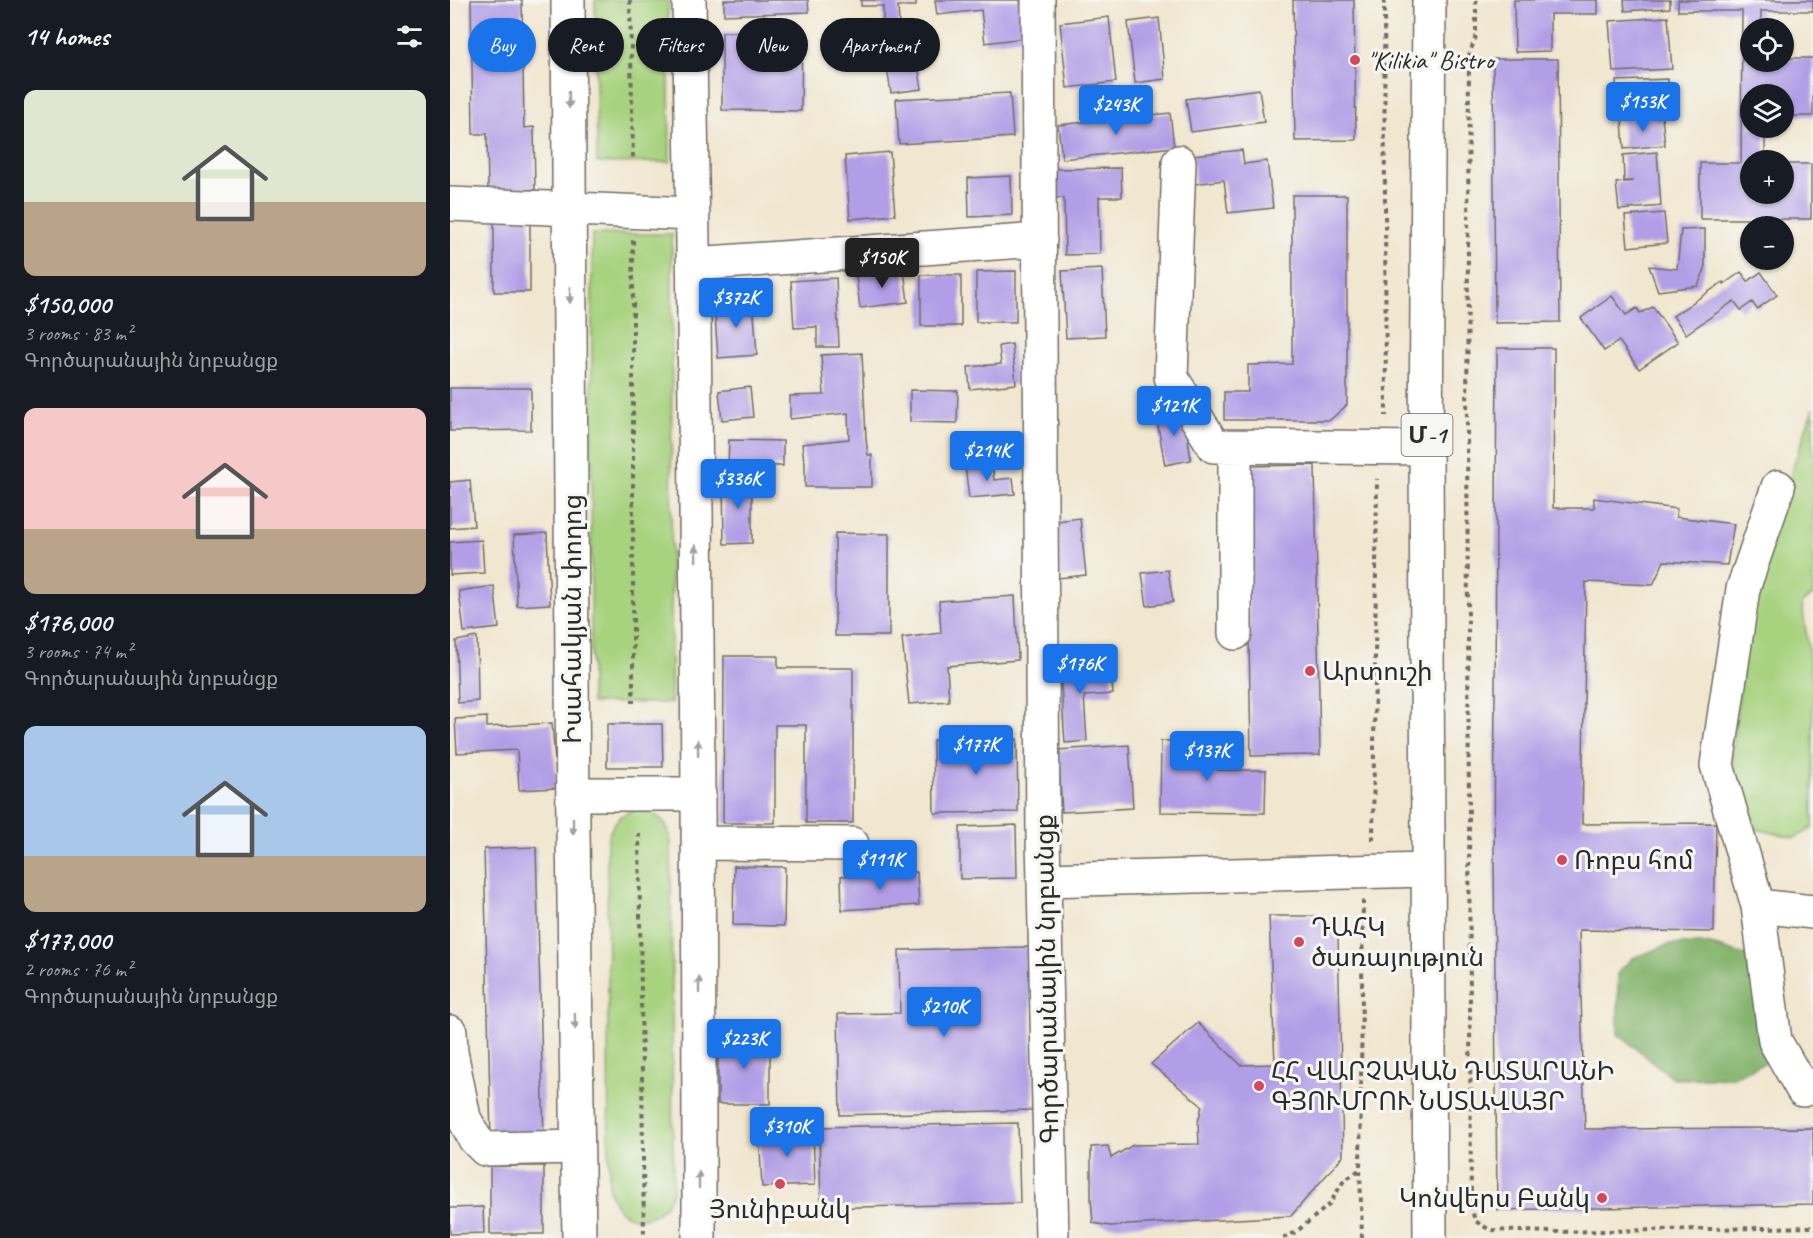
<!DOCTYPE html>
<html lang="en">
<head>
<meta charset="utf-8">
<style>
	:root { --surface:#171b24; --page:#242831; --text:#f1f3f6; --muted:#9ea1a6; --accent:#1a73e8 }
	body { margin:0; font-family:Caveat,"Noto Sans Armenian",sans-serif; background:var(--page); color:var(--text); height:100vh; display:flex; flex-direction:column; font-size:22px; white-space:nowrap }
	* { box-sizing:border-box; margin:0 }
	p { font-size:20px; color:var(--muted) }
	.icon { flex:none; width:33px; height:33px; fill:none; stroke:currentColor; stroke-width:2; stroke-linecap:round; stroke-linejoin:round }
	.map { position:relative; flex:1; overflow:hidden }
	.side { display:flex; flex-direction:column; background:var(--surface); width:450px }
	.side>* { flex:none }
	.hud { position:absolute; left:18px; top:18px; width:570px; height:54px; display:flex; gap:12px }
	.controls { position:absolute; left:1290px; top:18px; display:grid; gap:12px }
	.controls a { display:grid; place-items:center; width:54px; height:54px; border-radius:50%; background:var(--surface); box-shadow:0 2px 4px #0004; font-size:30px }
	.price { position:absolute; translate:-50% -51px; padding:0 14px; border-radius:6px; background:var(--accent); color:#fff; font-size:20px; line-height:39px; filter:drop-shadow(0 2px 3px #0008) }
	.price::after { content:''; position:absolute; left:50%; top:36px; width:18px; height:14px; margin-left:-9px; background:inherit; clip-path:polygon(0 0,100% 0,50% 100%) }
	.price.active { background:#222; color:#fff }
	ul { padding:0; list-style:none }
	li { display:grid; align-content:center; gap:12px; height:318px; padding:0 24px }
	li span { display:grid; place-items:center; height:186px; border-radius:12px; color:#555 }
	li>.icon { margin-inline-start:auto }
	span .icon { width:108px; height:108px; fill:#fffc; stroke-width:1 }
	li b { font-size:26px }
	h2 { display:flex; justify-content:space-between; align-items:center; height:72px; padding:0 24px; font-size:26px }
	.tag { padding:0 21px; border-radius:27px; background:var(--surface); box-shadow:0 2px 4px #0004; font-size:21px; line-height:54px }
	.tag.active { background:var(--accent); color:#fff }
	main { display:flex; flex:1; min-height:0 }
	.map>svg:first-child { display:block }
</style>
</head>
<body>
<main>
<section class="side">
<h2>14 homes<svg class="icon" aria-label="filters" viewBox="0 0 24 24"><path d="M4 7h16M4 17h16"/><circle cx="9" cy="7" r="2"/><circle cx="15" cy="17" r="2"/></svg></h2>
<ul>
<li><span style="background:linear-gradient(#dfe7d0 60%,#b9a48a 0)"><svg class="icon" aria-label="home" viewBox="0 0 24 24"><path d="M3 11l9-7 9 7M6 9v11h12V9"/></svg></span><div><b>$150,000</b><p>3 rooms · 83 m²</p><p>Գործարանային նրբանցք</p></div></li>
<li><span style="background:linear-gradient(#f6c9c9 65%,#b9a48a 0)"><svg class="icon" aria-label="home" viewBox="0 0 24 24"><path d="M3 11l9-7 9 7M6 9v11h12V9"/></svg></span><div><b>$176,000</b><p>3 rooms · 74 m²</p><p>Գործարանային նրբանցք</p></div></li>
<li><span style="background:linear-gradient(#a9c7e8 70%,#b9a48a 0)"><svg class="icon" aria-label="home" viewBox="0 0 24 24"><path d="M3 11l9-7 9 7M6 9v11h12V9"/></svg></span><div><b>$177,000</b><p>2 rooms · 76 m²</p><p>Գործարանային նրբանցք</p></div></li>
</ul>
</section>
<div class="map">
<svg width="1363" height="1238" viewBox="0 0 1363 1238">
	<rect width="100%" height="100%" fill="#f6f6f2"/>
	<filter id="ink" filterUnits="userSpaceOnUse"><feTurbulence type="fractalNoise" baseFrequency=".0167" numOctaves="2"/><feDisplacementMap in="SourceGraphic" scale="12" xChannelSelector="R" yChannelSelector="G"/><feConvolveMatrix kernelMatrix="1 2 1 2 8 2 1 2 1" color-interpolation-filters="sRGB"/></filter>
	<filter id="wash" filterUnits="userSpaceOnUse"><feTurbulence type="fractalNoise" baseFrequency=".008" numOctaves="4" result="noise"/><feDisplacementMap in="SourceGraphic" scale="24" xChannelSelector="R" yChannelSelector="G"/><feGaussianBlur stdDeviation="1.35" result="paint"/><feColorMatrix in="noise" values="0 0 0 0 0 0 0 0 0 0 0 0 0 0 0 0 0 1.4 0 .05"/><feComposite in="paint" operator="in"/></filter>
	<g filter="url(#wash)">
		<rect width="100%" height="100%" fill="#f1e6cf"/>
		<path fill="#a7d27e" stroke="#697e54" stroke-width="1.5" d="M145,0H218L220,162L147,163Z
			M142,234H222L221,703H141Z
			M1363,408V595L1352,603L1363,685V828L1345,838L1307,829L1286,794L1282,754L1300,594Z
			M183,810C205,809 219,821 221,843L223,1189C217,1214 187,1231 167,1207C163,1202 161,1195 159,1189L157,844C160,826 167,816 183,810Z"/>
		<path fill="#85b46d" stroke="#58704c" stroke-width="1.5" d="M1220,944H1257L1295,955L1319,987V1061L1283,1077L1224,1079L1168,1034V972L1183,958Z"/>
		<g id="blocks">
			<path fill="#b19ee6" d="M21,0H72L74,128L84,127L85,190H38L37,134H23Z
				M274,0H358L359,12L274,15Z
				M411,0H466V6H448L449,24H433V6H411Z
				M485,0H570L574,38L535,43L531,10L487,15Z
				M843,0H904L906,140L845,141Z
				M1064,0H1148V14H1100V51L1065,52Z
				M1174,0H1220V8L1175,11Z
				M1228,0H1363V11H1311V28H1300V62H1334V58H1363V116H1334V94H1300V128H1315V160H1300V194H1334V164H1361V219H1250V163H1291L1292,11H1228Z
				M659,17L666,82L617,88L610,23Z
				M1218,17L1222,69L1163,72L1159,21Z
				M709,18L715,79L685,83L678,22Z
				M272,32H352L351,111L272,110Z
				M463,33L472,89L441,93L432,37Z
				M1043,59H1108L1110,322L1045,323Z
				M1218,79L1220,110L1168,112L1166,81Z
				M809,89L814,122L741,132L736,99Z
				M560,93L563,137L449,144L446,99Z
				M720,113L724,147L612,159L608,125Z
				M1212,117L1215,145L1174,149L1172,120Z
				M792,150L794,164L817,161L823,208L778,213L774,180L745,184L742,155Z
				M440,152L445,215L400,219L395,156Z
				M1207,152L1211,206L1169,210L1166,183L1183,181H1174L1173,155Z
				M671,168L672,197H649L650,254L615,255L614,198H600V169Z
				M561,176L562,215L519,217L518,178Z
				M842,195H897V405L880,420H774V392H798V365L842,364Z
				M1214,213L1217,243L1178,247L1175,216Z
				M44,217H80V292H44Z
				M1255,229V269L1248,286L1208,291L1199,266L1227,269L1231,230Z
				M652,269L655,336L616,338L612,271Z
				M454,270L458,302L410,308L406,276Z
				M566,271V322H526V272Z
				M1291,272L1298,281L1311,272L1327,295L1307,309L1302,302L1291,310L1284,301L1236,334L1223,316L1273,282L1274,284Z
				M471,275H511V326H471Z
				M386,278L389,347H367V327L344,328L341,281Z
				M1162,296L1176,315L1187,308L1190,313L1203,307L1228,342L1189,369L1169,341L1154,351L1131,318Z
				M303,300L307,355L268,358L264,303Z
				M562,344L566,384L520,389L518,367L551,364L549,346Z
				M1047,348H1104L1103,508H1144V498L1227,509L1226,517L1284,524L1277,565L1214,561L1203,585L1136,582L1132,824L1266,823L1264,932L1129,930L1135,1129L1363,1128V1204L1047,1210L1044,862Z
				M412,353L416,438L418,455H422V487H355V461H354L352,444L399,439L398,413L340,419V396L374,395L371,355Z
				M300,387L303,417L272,420L269,391Z
				M0,388H81V430L0,431Z
				M460,390L508,391L507,423L460,422Z
				M734,411L741,460L715,465L706,415Z
				M279,440L333,441V466L278,465Z
				M542,463L544,480L563,478L565,494L519,498L515,466Z
				M865,465L870,755L801,756L796,466Z
				M273,477H302V543L274,544Z
				M20,480L24,526L0,528V482Z
				M630,518L636,575L608,578L601,522Z
				M97,533L100,604L67,606L64,535Z
				M385,533L439,534V636H385Z
				M32,540L34,573L0,575V542Z
				M718,570L723,602L697,606L692,573Z
				M44,586L49,628L14,632L9,591Z
				M565,596L568,660L497,666L499,701L459,704L452,638L491,633L489,601Z
				M27,637L28,701L8,703L6,641Z
				M274,656H328V668H403V823H356V725H325V823H273Z
				M632,656L633,672L661,670L663,694L634,696L637,741L615,743L609,657Z
				M37,717V727L102,723L107,788L69,790L67,750L7,753L5,719Z
				M157,724H212L213,767H157Z
				M567,739L568,812L484,813L483,740Z
				M711,741H768V770H816L815,813L710,812Z
				M679,745L683,808L612,812L608,750Z
				M566,825L567,878L510,879V827Z
				M86,847L94,1139L41,1141L34,849Z
				M284,866L335,867L334,926L283,925Z
				M467,872L469,905L392,910L391,876Z
				M819,916H871L888,936L893,1156L841,1216L660,1226L643,1223L641,1199V1147L658,1146L661,1158L683,1145L749,1144L748,1122L752,1106L701,1064L748,1023L791,1065L825,1064Z
				M580,947L583,1110L390,1115L388,1014L450,1013L449,950Z
				M268,1035H320V1104H268Z
				M568,1123L570,1203L371,1208L369,1127Z
				M363,1130L365,1185L312,1187L309,1132Z
				M40,1166H94V1234H40Z
				M33,1207L34,1233L0,1234V1208Z"/>
		</g>
	</g>
	<g filter="url(#ink)">
		<use href="#blocks" fill-opacity="0" stroke="#706c64" stroke-width="1.5"/>
		<g fill="none" stroke-linecap="round" stroke-linejoin="round">
			<defs>
				<path id="minor" d="M118,0L123,832L129,1238
					M239,0C247,413 249,825 249,1238
					M588,0L593,837L602,1238
					M729,162L721,377L764,446L976,448
					M0,204L243,214
					M244,264L590,240
					M785,447V633
					M1328,487L1293,589L1267,765L1308,906L1363,912
					M123,794H249
					M249,843L402,844
					M594,880L977,870
					M1308,906L1325,1041L1353,1090L1363,1085
					M0,1032L1,1052L14,1118L25,1139L35,1149L127,1147"/>
				<path id="highway" d="M979,0L976,448L980,1238"/>
			</defs>
			<use href="#minor" stroke="#706c64" stroke-width="36"/>
			<use href="#highway" stroke="#706c64" stroke-width="36"/>
			<path stroke="#706c64" stroke-width="4" stroke-dasharray="4.5 4.5" stroke-linecap="butt" d="M180,0L183,162
				M934,0L936,416
				M1026,0V36L1019,55L1017,429L1021,1206L1025,1221L1040,1230L1103,1232L1363,1227
				M183,240V703
				M189,833L194,1238
				M923,840L927,479
				M833,1238L846,1232L879,1205L893,1182L909,1170
				M912,1238L910,1169L913,900"/>
			<use href="#minor" stroke="#fff" stroke-width="33"/>
			<use href="#highway" stroke="#fff" stroke-width="33"/>
		</g>
		<defs><path id="oneway-solid" d="M-6-.8H1V-3.2L6.5 0L1 3.2V.8H-6Z" transform="scale(1.5)"/></defs>
		<g fill="#a0a0a0">
			<use href="#oneway-solid" transform="translate(119 100) rotate(89)"/>
			<use href="#oneway-solid" transform="translate(120 295) rotate(90)"/>
			<use href="#oneway-solid" transform="translate(246 553) rotate(-91)"/>
			<use href="#oneway-solid" transform="translate(248 748) rotate(-91)"/>
			<use href="#oneway-solid" transform="translate(123 826) rotate(90)"/>
			<use href="#oneway-solid" transform="translate(249 985) rotate(-90)"/>
			<use href="#oneway-solid" transform="translate(125 1021) rotate(89)"/>
			<use href="#oneway-solid" transform="translate(249 1180) rotate(-90)"/>
		</g>
	</g>
	<g fill="#d1495b" stroke="#f6f6f2" stroke-width="2">
		<circle cx="905" cy="60" r="6"/>
		<circle cx="860" cy="671" r="6"/>
		<circle cx="1112" cy="860" r="6"/>
		<circle cx="849" cy="942" r="6"/>
		<circle cx="809" cy="1086" r="6"/>
		<circle cx="330" cy="1184" r="6"/>
		<circle cx="1152" cy="1198" r="6"/>
	</g>
	<g text-anchor="middle" dominant-baseline="central" stroke-width="6" stroke-linejoin="round" paint-order="stroke">
		<rect fill="#f6f6f2" stroke="#686867" stroke-width="1.5" x="951.5" y="414" width="51" height="42" rx="4.5"/>
		<g font-size="24" font-weight="bold" fill="#2b2b2b">
			<text x="977" y="435">Մ-1</text>
		</g>
		<g font-size="26" fill="#2b2b2b" stroke="#f6f6f2" text-anchor="start">
			<text x="917" y="60">"Kilikia" Bistro</text>
			<text x="872" y="671">Արտուշի</text>
			<text x="1124" y="860">Ռոբս հոմ</text>
			<text x="861" y="927">ԴԱՀԿ<tspan x="861" dy="30">ծառայություն</tspan></text>
			<text x="821" y="1071">ՀՀ ՎԱՐՉԱԿԱՆ ԴԱՏԱՐԱՆԻ<tspan x="821" dy="30">ԳՅՈՒՄՐՈՒ ՆՍՏԱՎԱՅՐ</tspan></text>
			<text x="1140" y="1198" text-anchor="end">Կոնվերս Բանկ</text>
			<text x="330" y="1209" text-anchor="middle">Յունիբանկ</text>
		</g>
		<g font-size="26" fill="#2b2b2b" stroke="#f6f6f2">
			<text transform="translate(122 619) rotate(-90)">Իսահակյան փողոց</text>
			<text transform="translate(597 979) rotate(-91)">Գործարանային նրբանցք</text>
		</g>
	</g>
</svg>
<div class="controls">
<a><svg class="icon" aria-label="locate" viewBox="0 0 24 24"><circle cx="12" cy="12" r="6"/><path d="M12 2v4M12 18v4M2 12h4M18 12h4"/></svg></a>
<a><svg class="icon" aria-label="layers" viewBox="0 0 24 24"><path d="M12 4l9 5-9 5-9-5zM3 14l9 5 9-5"/></svg></a>
<a>+</a>
<a>−</a>
</div>
<b class="price" style="left:1193px;top:133px">$153K</b>
<b class="price" style="left:666px;top:136px">$243K</b>
<b class="price active" style="left:432px;top:289px">$150K</b>
<b class="price" style="left:286px;top:329px">$372K</b>
<b class="price" style="left:724px;top:437px">$121K</b>
<b class="price" style="left:537px;top:482px">$214K</b>
<b class="price" style="left:288px;top:510px">$336K</b>
<b class="price" style="left:630px;top:695px">$176K</b>
<b class="price" style="left:526px;top:776px">$177K</b>
<b class="price" style="left:757px;top:782px">$137K</b>
<b class="price" style="left:430px;top:891px">$111K</b>
<b class="price" style="left:494px;top:1038px">$210K</b>
<b class="price" style="left:294px;top:1070px">$223K</b>
<b class="price" style="left:337px;top:1158px">$310K</b>
<div class="hud">
<a class="tag active">Buy</a>
<a class="tag">Rent</a>
<a class="tag">Filters</a>
<a class="tag">New</a>
<a class="tag">Apartment</a>
</div>
</div>
</main>
</body>
</html>
